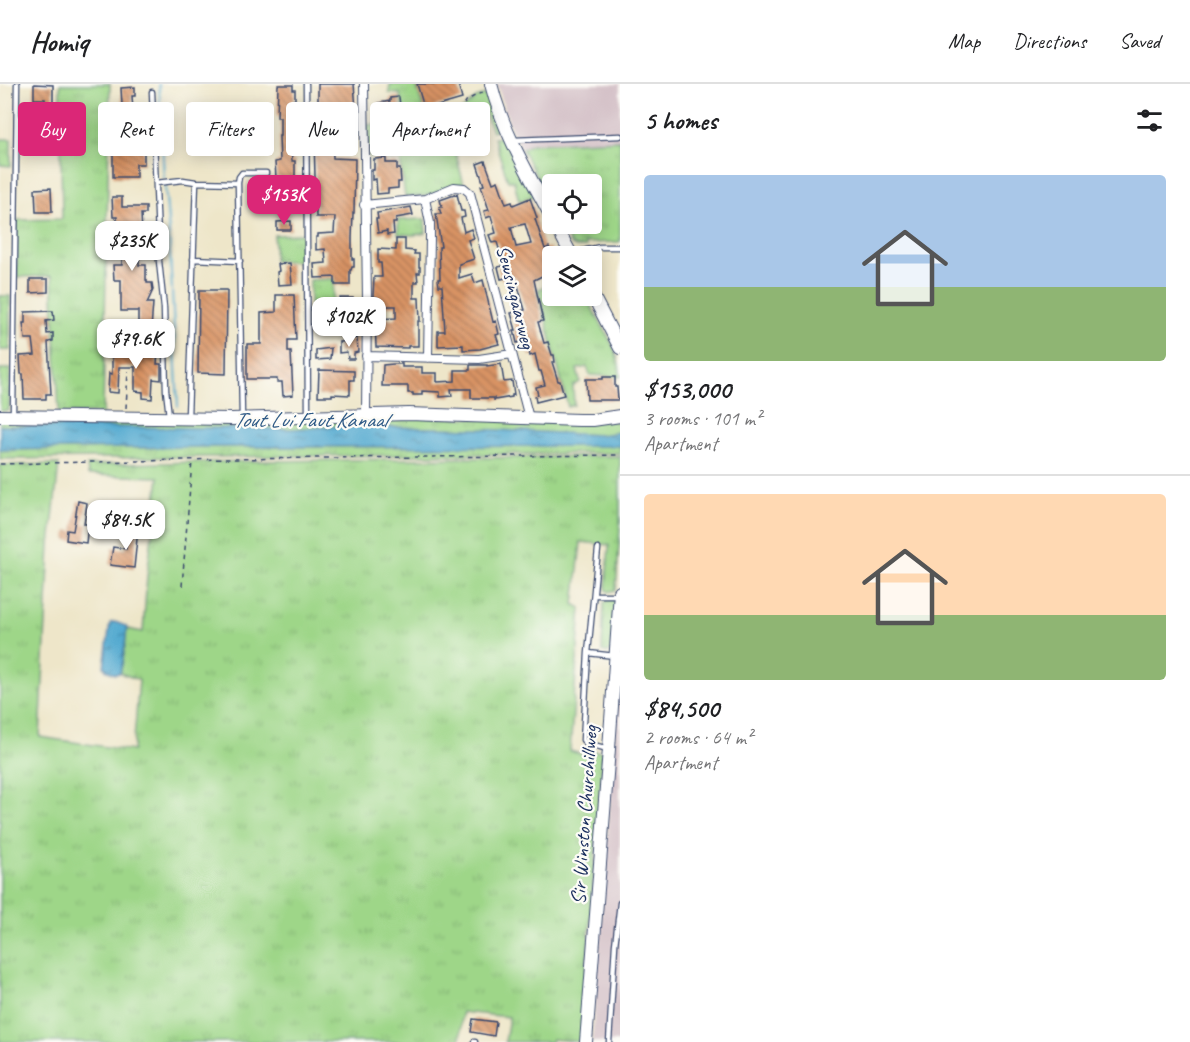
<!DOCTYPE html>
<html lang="en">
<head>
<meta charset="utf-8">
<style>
	:root { --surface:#fff; --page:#f6f6f6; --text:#202124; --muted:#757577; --line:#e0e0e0; --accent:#db2777 }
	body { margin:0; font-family:Caveat,sans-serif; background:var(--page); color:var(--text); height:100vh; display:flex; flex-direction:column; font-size:22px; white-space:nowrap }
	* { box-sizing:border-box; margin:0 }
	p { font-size:20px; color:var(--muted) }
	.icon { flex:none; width:33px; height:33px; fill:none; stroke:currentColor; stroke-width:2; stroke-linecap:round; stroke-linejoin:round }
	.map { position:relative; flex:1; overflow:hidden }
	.details { display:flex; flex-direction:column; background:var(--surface); width:570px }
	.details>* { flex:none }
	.banner { position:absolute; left:18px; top:18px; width:512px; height:54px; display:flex; gap:12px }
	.controls { position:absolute; left:542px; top:90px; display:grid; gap:12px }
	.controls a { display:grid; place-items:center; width:60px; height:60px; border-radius:6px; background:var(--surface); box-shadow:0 3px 15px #0003; font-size:30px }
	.price { position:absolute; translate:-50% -51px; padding:0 14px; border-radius:12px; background:#fff; color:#222; font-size:20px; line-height:39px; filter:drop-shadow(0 2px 3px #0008) }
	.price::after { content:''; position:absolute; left:50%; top:36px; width:18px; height:14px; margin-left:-9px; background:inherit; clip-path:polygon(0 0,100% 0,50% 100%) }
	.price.current { background:var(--accent); color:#fff }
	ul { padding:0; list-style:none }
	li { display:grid; align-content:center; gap:12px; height:318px; padding:0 24px }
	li+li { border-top:2px solid var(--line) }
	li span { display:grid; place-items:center; height:186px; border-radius:6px; color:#555 }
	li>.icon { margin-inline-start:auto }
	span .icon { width:108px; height:108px; fill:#fffc; stroke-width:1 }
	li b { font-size:26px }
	h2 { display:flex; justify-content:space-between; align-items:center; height:72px; padding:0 24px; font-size:26px }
	.tag { padding:0 21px; border-radius:6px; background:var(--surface); box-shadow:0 3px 15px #0003; font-size:21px; line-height:54px }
	.tag.current { background:var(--accent); color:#fff }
	header { display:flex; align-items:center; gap:36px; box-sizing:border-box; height:84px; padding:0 30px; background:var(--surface); border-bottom:2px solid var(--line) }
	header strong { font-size:28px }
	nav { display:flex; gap:33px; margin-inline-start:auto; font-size:21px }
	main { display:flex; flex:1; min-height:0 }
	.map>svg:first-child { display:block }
</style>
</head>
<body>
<header>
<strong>Homiq</strong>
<nav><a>Map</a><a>Directions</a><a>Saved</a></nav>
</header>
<main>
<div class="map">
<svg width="620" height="958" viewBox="0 0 620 958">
	<defs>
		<pattern id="grass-tufts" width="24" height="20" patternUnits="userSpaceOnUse" patternTransform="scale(1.5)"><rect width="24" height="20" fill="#9ed688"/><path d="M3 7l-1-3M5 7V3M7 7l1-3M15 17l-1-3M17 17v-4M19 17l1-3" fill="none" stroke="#88b878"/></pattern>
		<pattern id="water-ripples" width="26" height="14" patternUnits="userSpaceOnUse" patternTransform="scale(1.5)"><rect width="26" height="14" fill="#54aad0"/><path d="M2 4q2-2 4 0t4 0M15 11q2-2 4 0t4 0" fill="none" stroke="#458bac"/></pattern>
		<pattern id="building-back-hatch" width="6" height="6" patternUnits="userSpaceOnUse" patternTransform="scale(1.5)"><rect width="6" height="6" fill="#d89363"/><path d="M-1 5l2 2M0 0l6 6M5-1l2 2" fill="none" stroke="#ae7855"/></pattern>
	</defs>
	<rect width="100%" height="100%" fill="#fdfcf7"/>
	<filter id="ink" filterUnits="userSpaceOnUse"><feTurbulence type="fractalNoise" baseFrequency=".0167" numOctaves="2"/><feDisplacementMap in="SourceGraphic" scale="12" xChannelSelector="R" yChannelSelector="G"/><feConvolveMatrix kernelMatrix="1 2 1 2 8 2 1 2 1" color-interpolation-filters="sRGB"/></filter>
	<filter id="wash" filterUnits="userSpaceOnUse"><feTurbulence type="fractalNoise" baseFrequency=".008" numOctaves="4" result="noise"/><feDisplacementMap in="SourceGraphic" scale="24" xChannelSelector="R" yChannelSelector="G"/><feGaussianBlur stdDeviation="1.35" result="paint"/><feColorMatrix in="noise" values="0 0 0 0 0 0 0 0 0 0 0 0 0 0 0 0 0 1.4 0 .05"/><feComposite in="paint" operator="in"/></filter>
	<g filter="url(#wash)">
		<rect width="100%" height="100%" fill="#eee6c9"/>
		<path fill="#d2bec5" d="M497,0H620V56L532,60L522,65L511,45Z
			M620,582V958H592Z"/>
		<path fill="url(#grass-tufts)" stroke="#5c8273" stroke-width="1.5" d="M60,0H110L103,329H59L52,192L17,193V136L62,135Z
			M390,0H416L428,42L447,38L451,35L449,32L461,27L476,14L488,10L492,26L501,47H492L484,26L458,37V45L450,47L464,101L424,112L405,113L400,75L388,76V72L369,73L367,41L405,37L400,10L389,9Z
			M332,29V51H310L309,30Z
			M503,52L534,112L519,117L514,97H508L494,54Z
			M0,55H11V82L0,81Z
			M620,56V158L585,159L586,163H576L571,161L560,140H591V100H552V123L522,65L532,60Z
			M425,135L426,149L413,151L398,150V136Z
			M302,150V177H274V151Z
			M334,195L333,221H310V196Z
			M552,201V212H586C598,239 620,262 620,293L590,291L587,283L577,285L580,298L573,302L574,321L568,323L538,205Z
			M0,212H10V266H0Z
			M337,236H362V252L337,253Z
			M0,285H10L9,327H0Z
			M402,333L620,337V348L600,351L475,345L345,342L292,345L0,342V336Z
			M620,362V369L0,375V366L193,363Z
			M620,372V444L616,506L609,508L606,505L609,461L581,458L574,520L581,524L570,667L591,673L593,667L603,668L581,958L552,955L551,958H505L509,933L462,928L460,958H0V381L59,380L50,461L40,653L133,667L139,596L120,589L123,576L127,545L143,548L147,492L159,393L88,391L87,381L196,378Z
			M613,515L615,518L611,566L608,569L602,567L604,518Z"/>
		<path fill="url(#water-ripples)" stroke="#386c97" stroke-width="1.5" d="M0,342L292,345L345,342L475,345L600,351L620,348V362L193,363L0,366Z
			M115,538L126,542L127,545L123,576L120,589L115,590L108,587L104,583L110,539Z"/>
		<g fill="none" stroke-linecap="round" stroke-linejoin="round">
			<path stroke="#54aad0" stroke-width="2" d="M159,0L164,94
				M165,101L169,150L178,322"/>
		</g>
		<g id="blocks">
			<path fill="url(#building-back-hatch)" fill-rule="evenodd" d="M34,0L53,1V20H45V15H34Z
				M318,0H354L356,25H354V40H353L354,56L335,57L334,23H318Z
				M417,0H458L462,15L434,23L439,36L429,40Z
				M278,1H293V6H295V16H293V22H291L292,47H290L292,77H295V94H276L275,78L280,77L279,52H280V33H277Z
				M135,3V12H132L133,26H141V43H145V52L120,50L121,34H115L114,21H122L121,4Z
				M399,13L401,30L393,31V34L382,35L381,27H379L378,19L390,17V14Z
				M35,30H50L49,44H36Z
				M252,37H266V60L251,59Z
				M482,41L484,62L475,63V57L455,58L454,48H461V42Z
				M314,54H332L333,74L355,75L354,129H353L352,154V175H354V183H352L351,186H350V201H335V193L315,194L314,180L326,179L325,165L316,166V153H318V150L334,149L335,133H316Z
				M113,64H144V80H136V93H113Z
				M386,74V79H397V85H400L401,98H398V104L388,105V109L377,110L376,95L372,96V86H374V75Z
				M485,77L493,99L498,97L506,120L512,118L513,121L530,114L537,134L535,135L545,165L549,163L552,170V187L534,196L543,237L538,238L544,259L548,258L552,271H554L555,278H552L558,297H560L564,311L536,318L535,312L538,311L536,303L545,301L541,287H539L535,270L530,272L526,256L517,259L514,246H516L511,229L525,226L515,192L501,195L498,183L503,182L500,168L497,158L492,159L489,151L496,149L491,132L486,134L484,127L489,126L481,102L484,101L477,80ZM525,140L531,160L516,163L511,143Z
				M51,104L52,128H36L35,105Z
				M279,105L293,106L292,120H279Z
				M457,110L461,127H464L465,133L461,134L464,148L471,145L474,154L468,156L474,175L459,180V194L472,190L475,199L483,196L493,238L496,237L499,250L496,251L499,260L480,265L463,266V261L438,262V247H445L442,202H439L438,195H440L439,163H441L436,130H441L439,123H442L440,116Z
				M112,113H122V123H146V130H141L143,166H139V181H146V196H147V199H152L153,206L147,219H153L151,245H157V255H151V253L133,254V256L120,257V239H138V227H121V196H114L113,181H122V165H113V152H117V133H113Z
				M411,123L413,131L396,134V139H393L394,150L387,151V147L378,149L376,135H378L377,129Z
				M291,137V146H277V138Z
				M396,155H405V166L415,167L414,170H419V183H420V189H417L418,198H414V214H419L420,237H418V262H408V264L376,263L375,235L396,234V222H377V213H373L374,193H382L381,179H378V165L396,166Z
				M290,179L292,200L278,201L277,188L279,187L278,180Z
				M30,195H48V208L30,209Z
				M199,206H227L226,290L198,289Z
				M276,211H294L296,256H288V268H291L293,311L283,312L282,298H277V295H247V260H261V229L276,228Z
				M340,214H353V232H333V248H317V224L336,223V217H340Z
				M53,227L54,236L46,237L47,250L53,249V257L48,258L51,310H46V315H24L23,290H21L20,272L35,271L33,255H25L23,239H25V228Z
				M357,254L358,268L354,269V275H348L347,268L339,269V258L351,257V255Z
				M331,264L330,275L316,276V266Z
				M112,265L158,267L157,280H161V296L153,295L152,315L143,314V308L135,307V283H119L118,309L108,308L109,289L112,290Z
				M393,280H402V283H422V289H437V298L455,297V286H470V281H487V282L501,280L504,298L512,297L514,311H512V313L494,316V314H471V305H451L452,312L440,313V308L422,307V311H413V309H408V302H382L383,281Z
				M319,286L354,287V296H350V311L332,310V312H318Z
				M603,293H615V303H617L618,316H587L586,295H603Z
				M78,417L87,419L84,440H88L86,459L66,456L67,446L73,447Z
				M128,444L138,445L134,484L110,481L113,463L126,465Z
				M473,935L496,938L494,952L471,948Z"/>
		</g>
	</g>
	<g filter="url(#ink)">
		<use href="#blocks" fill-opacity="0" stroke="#3b4a6e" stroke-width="1.5"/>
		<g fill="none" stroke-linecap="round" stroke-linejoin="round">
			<defs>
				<path id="lane" d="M306,0L308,330
					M152,8L159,177L164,224L166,306L169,332
					M513,56L620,52
					M156,99L183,96L196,98L238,99
					M574,169L600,163H620
					M193,175L240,177
					M13,330L17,0
					M188,332L196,98
					M242,334L238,99L239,93L242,89H266
					M598,465L588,569L583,656L586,659L608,665
					M594,511H620
					M588,569L615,572
					M474,958H475
					M609,958L615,861L620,819"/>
				<path id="street" d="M364,0L367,215L366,330
					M425,115L430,139V153L428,274
					M364,121L425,115L454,103L464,104L470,109L529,334
					M366,272L479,275L512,270"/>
				<path id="secondary" d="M491,0C503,48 529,91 552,134
					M555,140L572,172
					M591,208L620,264
					M0,332L232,335L409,330L579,336H593L620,332
					M586,958L609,665L620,508"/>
			</defs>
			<use href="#lane" stroke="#3b4a6e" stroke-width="7"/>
			<use href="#street" stroke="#3b4a6e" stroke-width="10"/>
			<use href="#secondary" stroke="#3b4a6e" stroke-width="14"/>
			<path stroke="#3b4a6e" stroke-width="1.5" stroke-dasharray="4.5 4.5" stroke-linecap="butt" d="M441,32L461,25L467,16L483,8
				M126,324L128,287
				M0,380L228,375L620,371
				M182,502L192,377"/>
			<use href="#lane" stroke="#fff" stroke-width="4.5"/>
			<use href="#street" stroke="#fff" stroke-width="8"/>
			<use href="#secondary" stroke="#fff" stroke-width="12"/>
		</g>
	</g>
	<g text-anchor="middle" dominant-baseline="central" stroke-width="4.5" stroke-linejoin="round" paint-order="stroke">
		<g font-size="21" fill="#1b2f5e" stroke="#fdfcf7">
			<text transform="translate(516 213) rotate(76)">Sewsingaarweg</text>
			<text transform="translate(584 731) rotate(-86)">Sir Winston Churchillweg</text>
		</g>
		<g font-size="22" font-style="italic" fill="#2f5a86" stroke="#fdfcf7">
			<text x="310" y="336">Tout Lui Faut Kanaal</text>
		</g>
	</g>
</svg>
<div class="controls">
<a><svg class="icon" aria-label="locate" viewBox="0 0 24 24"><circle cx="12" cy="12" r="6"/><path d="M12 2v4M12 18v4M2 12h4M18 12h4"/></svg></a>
<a><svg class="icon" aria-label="layers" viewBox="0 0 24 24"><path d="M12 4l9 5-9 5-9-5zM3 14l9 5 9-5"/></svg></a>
</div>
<b class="price current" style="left:284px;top:142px">$153K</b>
<b class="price" style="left:132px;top:188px">$235K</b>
<b class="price" style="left:349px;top:264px">$102K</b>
<b class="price" style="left:136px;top:286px">$79.6K</b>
<b class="price" style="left:126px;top:467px">$84.5K</b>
<div class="banner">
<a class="tag current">Buy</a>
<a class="tag">Rent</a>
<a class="tag">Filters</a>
<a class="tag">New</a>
<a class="tag">Apartment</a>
</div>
</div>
<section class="details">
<h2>5 homes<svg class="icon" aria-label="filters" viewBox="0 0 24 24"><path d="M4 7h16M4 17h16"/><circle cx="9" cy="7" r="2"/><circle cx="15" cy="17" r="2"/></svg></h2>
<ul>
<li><span style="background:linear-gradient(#a9c7e8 60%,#8fb573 0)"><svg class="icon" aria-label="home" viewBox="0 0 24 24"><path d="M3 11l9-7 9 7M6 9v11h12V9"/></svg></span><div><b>$153,000</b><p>3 rooms · 101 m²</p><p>Apartment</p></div></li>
<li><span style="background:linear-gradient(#ffd9b3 65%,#8fb573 0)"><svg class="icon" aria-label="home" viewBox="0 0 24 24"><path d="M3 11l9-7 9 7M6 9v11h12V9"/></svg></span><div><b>$84,500</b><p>2 rooms · 64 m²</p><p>Apartment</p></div></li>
</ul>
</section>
</main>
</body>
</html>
